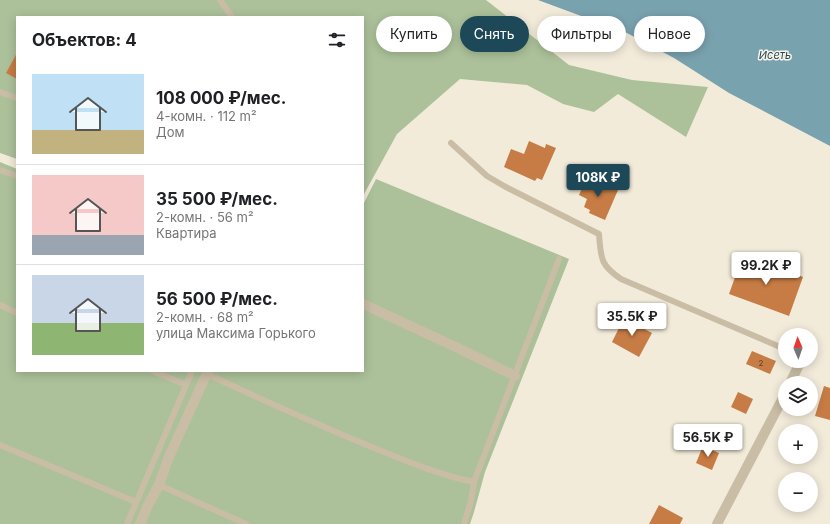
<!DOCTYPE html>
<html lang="ru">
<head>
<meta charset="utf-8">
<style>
	:root { --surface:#fff; --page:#f2f2f2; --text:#202124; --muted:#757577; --line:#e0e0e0; --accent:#1d4857 }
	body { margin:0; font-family:Inter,sans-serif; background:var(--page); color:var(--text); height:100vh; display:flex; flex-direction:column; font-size:15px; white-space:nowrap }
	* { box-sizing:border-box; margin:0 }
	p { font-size:13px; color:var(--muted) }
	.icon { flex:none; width:22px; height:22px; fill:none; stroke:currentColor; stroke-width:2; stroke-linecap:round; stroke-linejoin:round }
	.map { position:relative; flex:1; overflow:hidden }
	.drawer { position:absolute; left:16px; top:16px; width:348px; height:356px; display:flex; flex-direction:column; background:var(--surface); border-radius:0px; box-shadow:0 2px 10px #0003 }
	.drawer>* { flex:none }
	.hud { position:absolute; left:376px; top:16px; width:380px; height:36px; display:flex; gap:8px }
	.needle { width:26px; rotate:358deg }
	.buttons { position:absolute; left:778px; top:328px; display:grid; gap:8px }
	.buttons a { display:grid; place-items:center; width:40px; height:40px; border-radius:50%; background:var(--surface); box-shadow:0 2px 10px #0003; font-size:20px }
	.price { position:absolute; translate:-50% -34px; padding:0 9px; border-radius:4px; background:#fff; color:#222; font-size:13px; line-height:26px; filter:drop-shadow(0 1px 2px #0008) }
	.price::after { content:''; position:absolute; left:50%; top:24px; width:12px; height:9px; margin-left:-6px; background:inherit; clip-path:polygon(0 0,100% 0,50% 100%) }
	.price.current { background:var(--accent); color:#fff }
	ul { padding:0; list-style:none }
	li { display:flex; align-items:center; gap:12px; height:100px; padding:0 16px }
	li+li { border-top:1px solid var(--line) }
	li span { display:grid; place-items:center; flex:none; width:112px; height:80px; border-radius:0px; color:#555 }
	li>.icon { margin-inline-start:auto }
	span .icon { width:48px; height:48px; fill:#fffc; stroke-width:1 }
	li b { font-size:17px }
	h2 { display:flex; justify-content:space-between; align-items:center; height:48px; padding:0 16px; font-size:17px }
	.pill { padding:0 14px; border-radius:18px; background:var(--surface); box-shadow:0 2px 10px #0003; font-size:14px; line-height:36px }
	.pill.current { background:var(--accent); color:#fff }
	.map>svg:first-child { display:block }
</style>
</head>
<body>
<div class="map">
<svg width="830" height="524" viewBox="0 0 830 524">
	<rect width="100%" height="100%" fill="#f2ebda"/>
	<path fill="#acc19a" d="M0,0H486L569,65L632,80L708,87L686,137L618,94L594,112L563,104L527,85L460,79L397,134L363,196V17H17V159L0,153Z
		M0,162L17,169V371H363V205L376,179L569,259L485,472L474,512L470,524H0Z"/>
	<path fill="#79a2af" d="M538,0H830V146L729,93L674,58L627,33Z"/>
	<path fill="#c67c44" d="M17,53V79L6,73Z
		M529,141L545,148L546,144L556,148L542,180L537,178L535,181L504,167L511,149L524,154Z
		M587,177L618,190L605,220L589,213L590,210L584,207L587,199L579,195Z
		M743,255L803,277L789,316L729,294Z
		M624,318L652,333L639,357L612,342Z
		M752,351L776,361L770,374L746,364Z
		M824,386L830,388V420L815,416Z
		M738,392L753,399L746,414L731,407Z
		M703,446L719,453L712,470L696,463Z
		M659,505L683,518L680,524H649Z"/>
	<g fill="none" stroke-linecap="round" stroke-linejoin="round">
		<path stroke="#cabda6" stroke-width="6" d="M220,0L232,17
			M0,92L17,98
			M451,143L487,176L504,186L597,233L599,234C601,258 600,265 621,279L785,349
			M0,170L17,176
			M0,305L17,313
			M153,371L186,385
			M207,374C258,398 310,421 362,443C399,458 435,474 474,482
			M0,445L136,502
			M159,485L246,524
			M127,524L192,371
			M464,524L471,501L474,482L559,259"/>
		<path stroke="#cabda6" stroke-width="10" d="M363,304L458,348L515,376
			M790,383L801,361
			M140,524L148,505L159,485L168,459L208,371
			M717,524L785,394"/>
	</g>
	<g text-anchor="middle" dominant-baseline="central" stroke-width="3" stroke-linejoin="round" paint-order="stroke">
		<g font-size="8" fill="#5a422e">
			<text x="761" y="363">2</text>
		</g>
		<g font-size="11" font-style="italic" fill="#1d4857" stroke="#f9f4e7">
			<text x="775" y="55">Исеть</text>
		</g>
	</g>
</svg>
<div class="buttons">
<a><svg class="needle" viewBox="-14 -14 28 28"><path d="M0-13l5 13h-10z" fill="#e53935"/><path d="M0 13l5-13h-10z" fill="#757577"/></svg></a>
<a><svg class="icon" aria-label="layers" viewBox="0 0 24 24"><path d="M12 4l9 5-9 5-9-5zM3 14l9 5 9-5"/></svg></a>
<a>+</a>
<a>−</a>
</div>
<b class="price current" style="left:598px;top:198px">108K ₽</b>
<b class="price" style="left:766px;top:286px">99.2K ₽</b>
<b class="price" style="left:632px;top:337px">35.5K ₽</b>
<b class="price" style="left:708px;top:458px">56.5K ₽</b>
<div class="hud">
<a class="pill">Купить</a>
<a class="pill current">Снять</a>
<a class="pill">Фильтры</a>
<a class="pill">Новое</a>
</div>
<section class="drawer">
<h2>Объектов: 4<svg class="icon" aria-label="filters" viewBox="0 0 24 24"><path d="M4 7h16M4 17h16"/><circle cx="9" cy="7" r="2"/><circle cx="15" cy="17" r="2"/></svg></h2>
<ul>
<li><span style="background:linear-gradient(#bfe0f5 70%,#c2b280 0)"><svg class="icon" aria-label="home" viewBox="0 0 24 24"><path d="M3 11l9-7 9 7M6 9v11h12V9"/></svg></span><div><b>108 000 ₽/мес.</b><p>4-комн. · 112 m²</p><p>Дом</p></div></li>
<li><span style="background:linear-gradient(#f6c9c9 75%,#9aa5b1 0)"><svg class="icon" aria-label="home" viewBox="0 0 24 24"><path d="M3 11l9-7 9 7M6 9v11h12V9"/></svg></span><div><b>35 500 ₽/мес.</b><p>2-комн. · 56 m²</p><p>Квартира</p></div></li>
<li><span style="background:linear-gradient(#c9d6e8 60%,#8fb573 0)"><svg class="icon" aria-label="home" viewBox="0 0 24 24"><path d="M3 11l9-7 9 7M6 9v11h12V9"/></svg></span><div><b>56 500 ₽/мес.</b><p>2-комн. · 68 m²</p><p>улица Максима Горького</p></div></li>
</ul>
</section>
</div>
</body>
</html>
